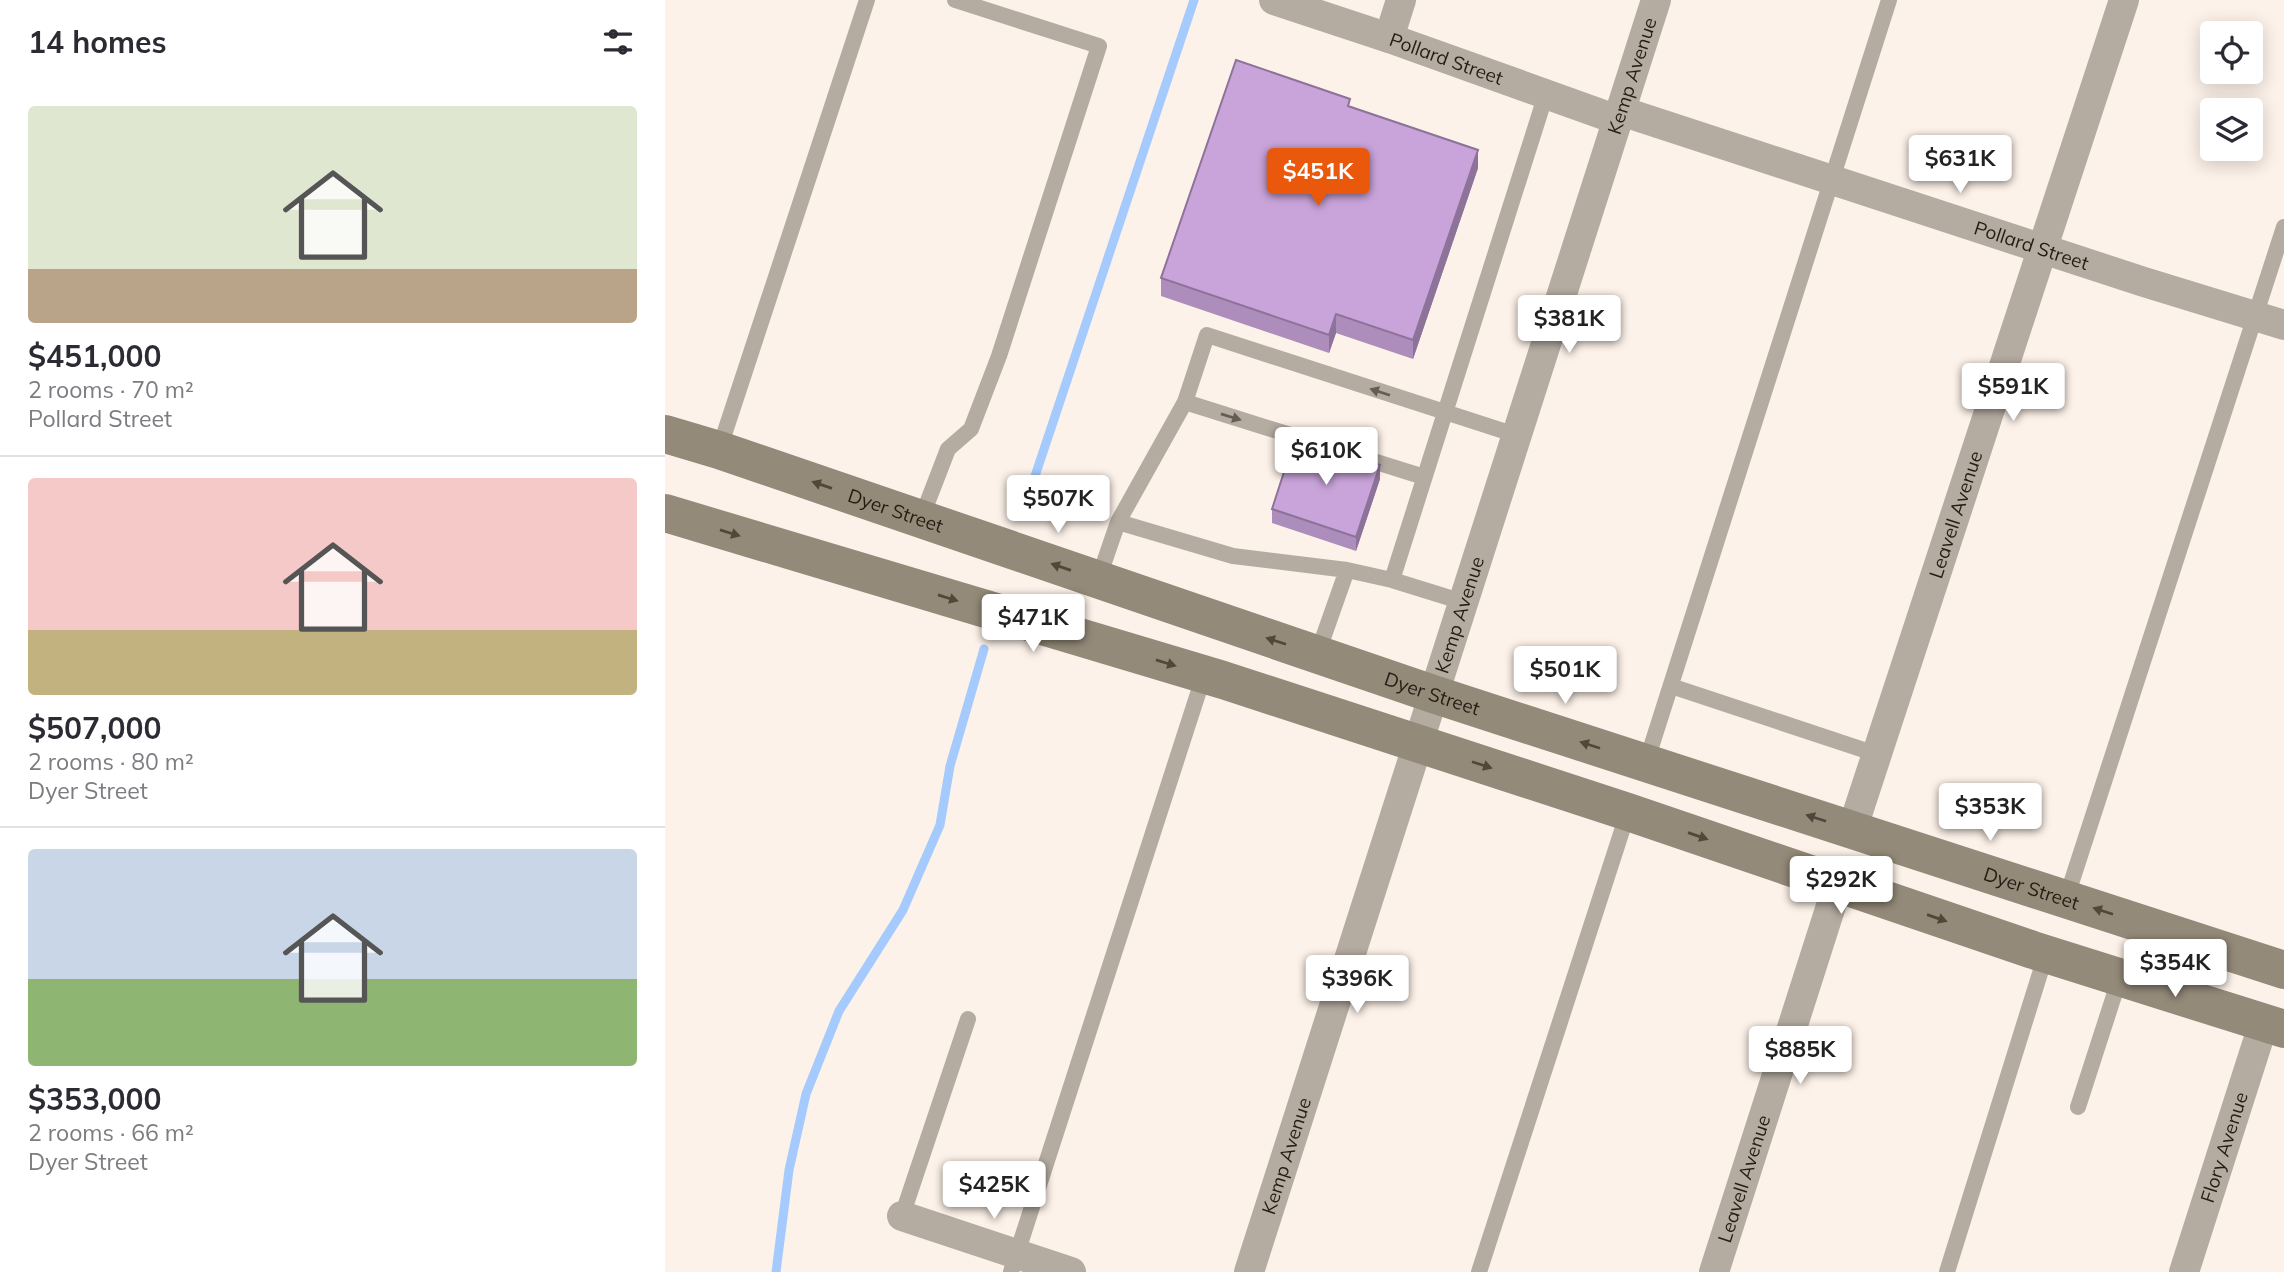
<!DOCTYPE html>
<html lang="en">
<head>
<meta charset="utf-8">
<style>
	:root { --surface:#fff; --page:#f7f7f7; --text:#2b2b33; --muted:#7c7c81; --line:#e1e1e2; --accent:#ea580c }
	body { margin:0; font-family:Mulish,sans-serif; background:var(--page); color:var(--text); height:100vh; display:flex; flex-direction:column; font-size:26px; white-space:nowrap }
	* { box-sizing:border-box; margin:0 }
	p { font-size:23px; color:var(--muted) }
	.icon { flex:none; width:38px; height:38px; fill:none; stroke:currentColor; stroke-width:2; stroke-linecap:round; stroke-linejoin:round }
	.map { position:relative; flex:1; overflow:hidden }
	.drawer { display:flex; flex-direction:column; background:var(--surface); width:665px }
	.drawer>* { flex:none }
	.buttons { position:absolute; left:1535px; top:21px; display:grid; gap:14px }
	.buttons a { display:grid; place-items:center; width:63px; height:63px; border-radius:7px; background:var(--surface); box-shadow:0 4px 18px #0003; font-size:35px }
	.price { position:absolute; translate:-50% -60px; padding:0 16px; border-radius:7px; background:#fff; color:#222; font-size:23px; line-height:46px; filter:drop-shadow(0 2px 4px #0008) }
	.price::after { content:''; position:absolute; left:50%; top:42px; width:21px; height:16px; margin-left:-10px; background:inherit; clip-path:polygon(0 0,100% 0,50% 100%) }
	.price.current { background:var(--accent); color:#fff }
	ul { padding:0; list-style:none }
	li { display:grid; align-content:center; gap:14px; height:371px; padding:0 28px }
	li+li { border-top:2px solid var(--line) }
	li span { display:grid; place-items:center; height:217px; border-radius:7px; color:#555 }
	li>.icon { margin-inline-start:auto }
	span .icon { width:126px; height:126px; fill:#fffc; stroke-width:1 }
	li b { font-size:30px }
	h2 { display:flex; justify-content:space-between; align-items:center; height:84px; padding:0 28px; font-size:30px }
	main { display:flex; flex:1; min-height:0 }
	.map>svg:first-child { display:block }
</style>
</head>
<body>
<main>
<section class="drawer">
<h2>14 homes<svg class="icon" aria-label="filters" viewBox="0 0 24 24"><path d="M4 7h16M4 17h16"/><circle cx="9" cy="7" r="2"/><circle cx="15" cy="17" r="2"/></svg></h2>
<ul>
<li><span style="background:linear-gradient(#dfe7d0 75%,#b9a48a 0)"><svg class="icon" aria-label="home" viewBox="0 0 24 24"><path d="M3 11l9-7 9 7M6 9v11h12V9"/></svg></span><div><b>$451,000</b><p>2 rooms · 70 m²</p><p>Pollard Street</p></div></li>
<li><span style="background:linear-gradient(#f6c9c9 70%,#c2b280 0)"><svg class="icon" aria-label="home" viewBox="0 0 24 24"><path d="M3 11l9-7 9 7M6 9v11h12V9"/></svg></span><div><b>$507,000</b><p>2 rooms · 80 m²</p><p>Dyer Street</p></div></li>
<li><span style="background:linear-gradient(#c9d6e8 60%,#8fb573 0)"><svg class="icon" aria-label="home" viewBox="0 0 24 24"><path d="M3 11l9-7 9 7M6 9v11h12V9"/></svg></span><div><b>$353,000</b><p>2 rooms · 66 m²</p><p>Dyer Street</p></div></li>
</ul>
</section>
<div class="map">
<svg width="1619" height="1272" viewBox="0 0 1619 1272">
	<rect width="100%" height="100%" fill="#fdf2e9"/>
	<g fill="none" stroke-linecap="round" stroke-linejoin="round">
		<path stroke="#a4cafe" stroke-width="9" d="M357,515L529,0
			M111,1272L124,1170L141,1094L174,1011L238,910L275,825L285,766L319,649"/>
		<path stroke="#b4aca1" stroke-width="16" d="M54,450L202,0
			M759,477L520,402L542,335L851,435
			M256,519L283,449L306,429L334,356L434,46L290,0
			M453,522L568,556L682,570
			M433,580L453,522L520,402
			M727,580L881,94
			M652,655L682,570L727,580L798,602
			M1006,686L1211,754
			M981,763L1224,0
			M1401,899L1619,227
			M1413,1107L1455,977
			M237,1216L303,1019
			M346,1272L539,675
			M814,1272L963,812
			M1282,1272L1381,954"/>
		<g stroke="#b4aca1" stroke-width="30">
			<path id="s1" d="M609,0L724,38L953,120"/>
			<path d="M724,38L736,0"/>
			<path id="s2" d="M956,111L1479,282L1619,325"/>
			<path id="s3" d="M1187,830L1459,0"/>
			<path d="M237,1216L406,1272"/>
			<path id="s4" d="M584,1272L991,0"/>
			<path id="s5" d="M1049,1272L1173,884"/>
			<path id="s6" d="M1519,1272L1599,1022"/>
		</g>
		<g stroke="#948a79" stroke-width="38">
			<path id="s7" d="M0,434L54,450L768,694L1619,970"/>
			<path d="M0,513L558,680L963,812L1368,950L1619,1029"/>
		</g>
	</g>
	<path fill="#ad8dbb" d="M685,107L813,168L748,359L671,333L664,353L496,296V278Z
		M715,479L691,551L607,523V509Z"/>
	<path fill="#8d7399" d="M813,150V168L748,359V340Z
		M671,314V333L664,353V335Z
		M715,465V479L691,551V537Z"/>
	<path fill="#c9a4da" stroke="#8d7399" stroke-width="2" d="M571,60L685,99L683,106L813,150L748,340L671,314L664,335L496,278Z
		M630,438L715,465L691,537L607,509Z"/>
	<defs><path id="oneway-solid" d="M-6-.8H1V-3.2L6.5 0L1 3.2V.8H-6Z" transform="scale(1.75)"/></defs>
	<g fill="#655d53">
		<use href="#oneway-solid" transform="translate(715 392) rotate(-162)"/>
		<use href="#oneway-solid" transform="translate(566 417) rotate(17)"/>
	</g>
	<g fill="#51483c">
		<use href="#oneway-solid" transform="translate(157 485) rotate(-161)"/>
		<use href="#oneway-solid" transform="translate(65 533) rotate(17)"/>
		<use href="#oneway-solid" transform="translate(396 567) rotate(-161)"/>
		<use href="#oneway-solid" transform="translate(283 598) rotate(17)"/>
		<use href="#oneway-solid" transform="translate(611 641) rotate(-162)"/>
		<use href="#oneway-solid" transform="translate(501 663) rotate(17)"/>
		<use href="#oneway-solid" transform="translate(925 745) rotate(-162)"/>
		<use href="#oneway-solid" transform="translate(817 765) rotate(18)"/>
		<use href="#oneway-solid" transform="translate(1151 818) rotate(-162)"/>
		<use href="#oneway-solid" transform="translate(1033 836) rotate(19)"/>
		<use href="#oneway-solid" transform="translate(1438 911) rotate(-162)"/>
		<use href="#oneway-solid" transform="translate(1272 918) rotate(19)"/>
	</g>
	<g text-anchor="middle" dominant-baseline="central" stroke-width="5" stroke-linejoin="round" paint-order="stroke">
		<g font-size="19" fill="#251c14" stroke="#fff">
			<text stroke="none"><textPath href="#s1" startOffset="182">Pollard Street</textPath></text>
			<text stroke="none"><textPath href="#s4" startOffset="1256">Kemp Avenue</textPath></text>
			<text stroke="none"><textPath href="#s2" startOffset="432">Pollard Street</textPath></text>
			<text stroke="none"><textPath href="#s7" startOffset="243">Dyer Street</textPath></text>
			<text stroke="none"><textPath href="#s3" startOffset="332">Leavell Avenue</textPath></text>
			<text stroke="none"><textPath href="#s4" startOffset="690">Kemp Avenue</textPath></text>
			<text stroke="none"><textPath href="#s7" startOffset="810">Dyer Street</textPath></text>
			<text stroke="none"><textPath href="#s7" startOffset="1440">Dyer Street</textPath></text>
			<text stroke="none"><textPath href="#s6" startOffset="131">Flory Avenue</textPath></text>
			<text stroke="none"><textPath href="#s4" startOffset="122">Kemp Avenue</textPath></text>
			<text stroke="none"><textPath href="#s5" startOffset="98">Leavell Avenue</textPath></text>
		</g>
	</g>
</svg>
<div class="buttons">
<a><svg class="icon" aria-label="locate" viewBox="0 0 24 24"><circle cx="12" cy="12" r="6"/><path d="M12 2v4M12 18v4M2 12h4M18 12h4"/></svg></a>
<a><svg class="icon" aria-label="layers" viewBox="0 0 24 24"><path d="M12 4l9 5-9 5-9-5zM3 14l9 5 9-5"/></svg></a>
</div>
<b class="price" style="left:1295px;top:195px">$631K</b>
<b class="price current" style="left:653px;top:208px">$451K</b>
<b class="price" style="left:904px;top:355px">$381K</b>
<b class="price" style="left:1348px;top:423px">$591K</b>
<b class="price" style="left:661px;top:487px">$610K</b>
<b class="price" style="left:393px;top:535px">$507K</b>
<b class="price" style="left:368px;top:654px">$471K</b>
<b class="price" style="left:900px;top:706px">$501K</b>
<b class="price" style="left:1325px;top:843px">$353K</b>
<b class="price" style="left:1176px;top:916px">$292K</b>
<b class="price" style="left:1510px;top:999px">$354K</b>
<b class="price" style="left:692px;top:1015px">$396K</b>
<b class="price" style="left:1135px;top:1086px">$885K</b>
<b class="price" style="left:329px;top:1221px">$425K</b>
</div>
</main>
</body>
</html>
